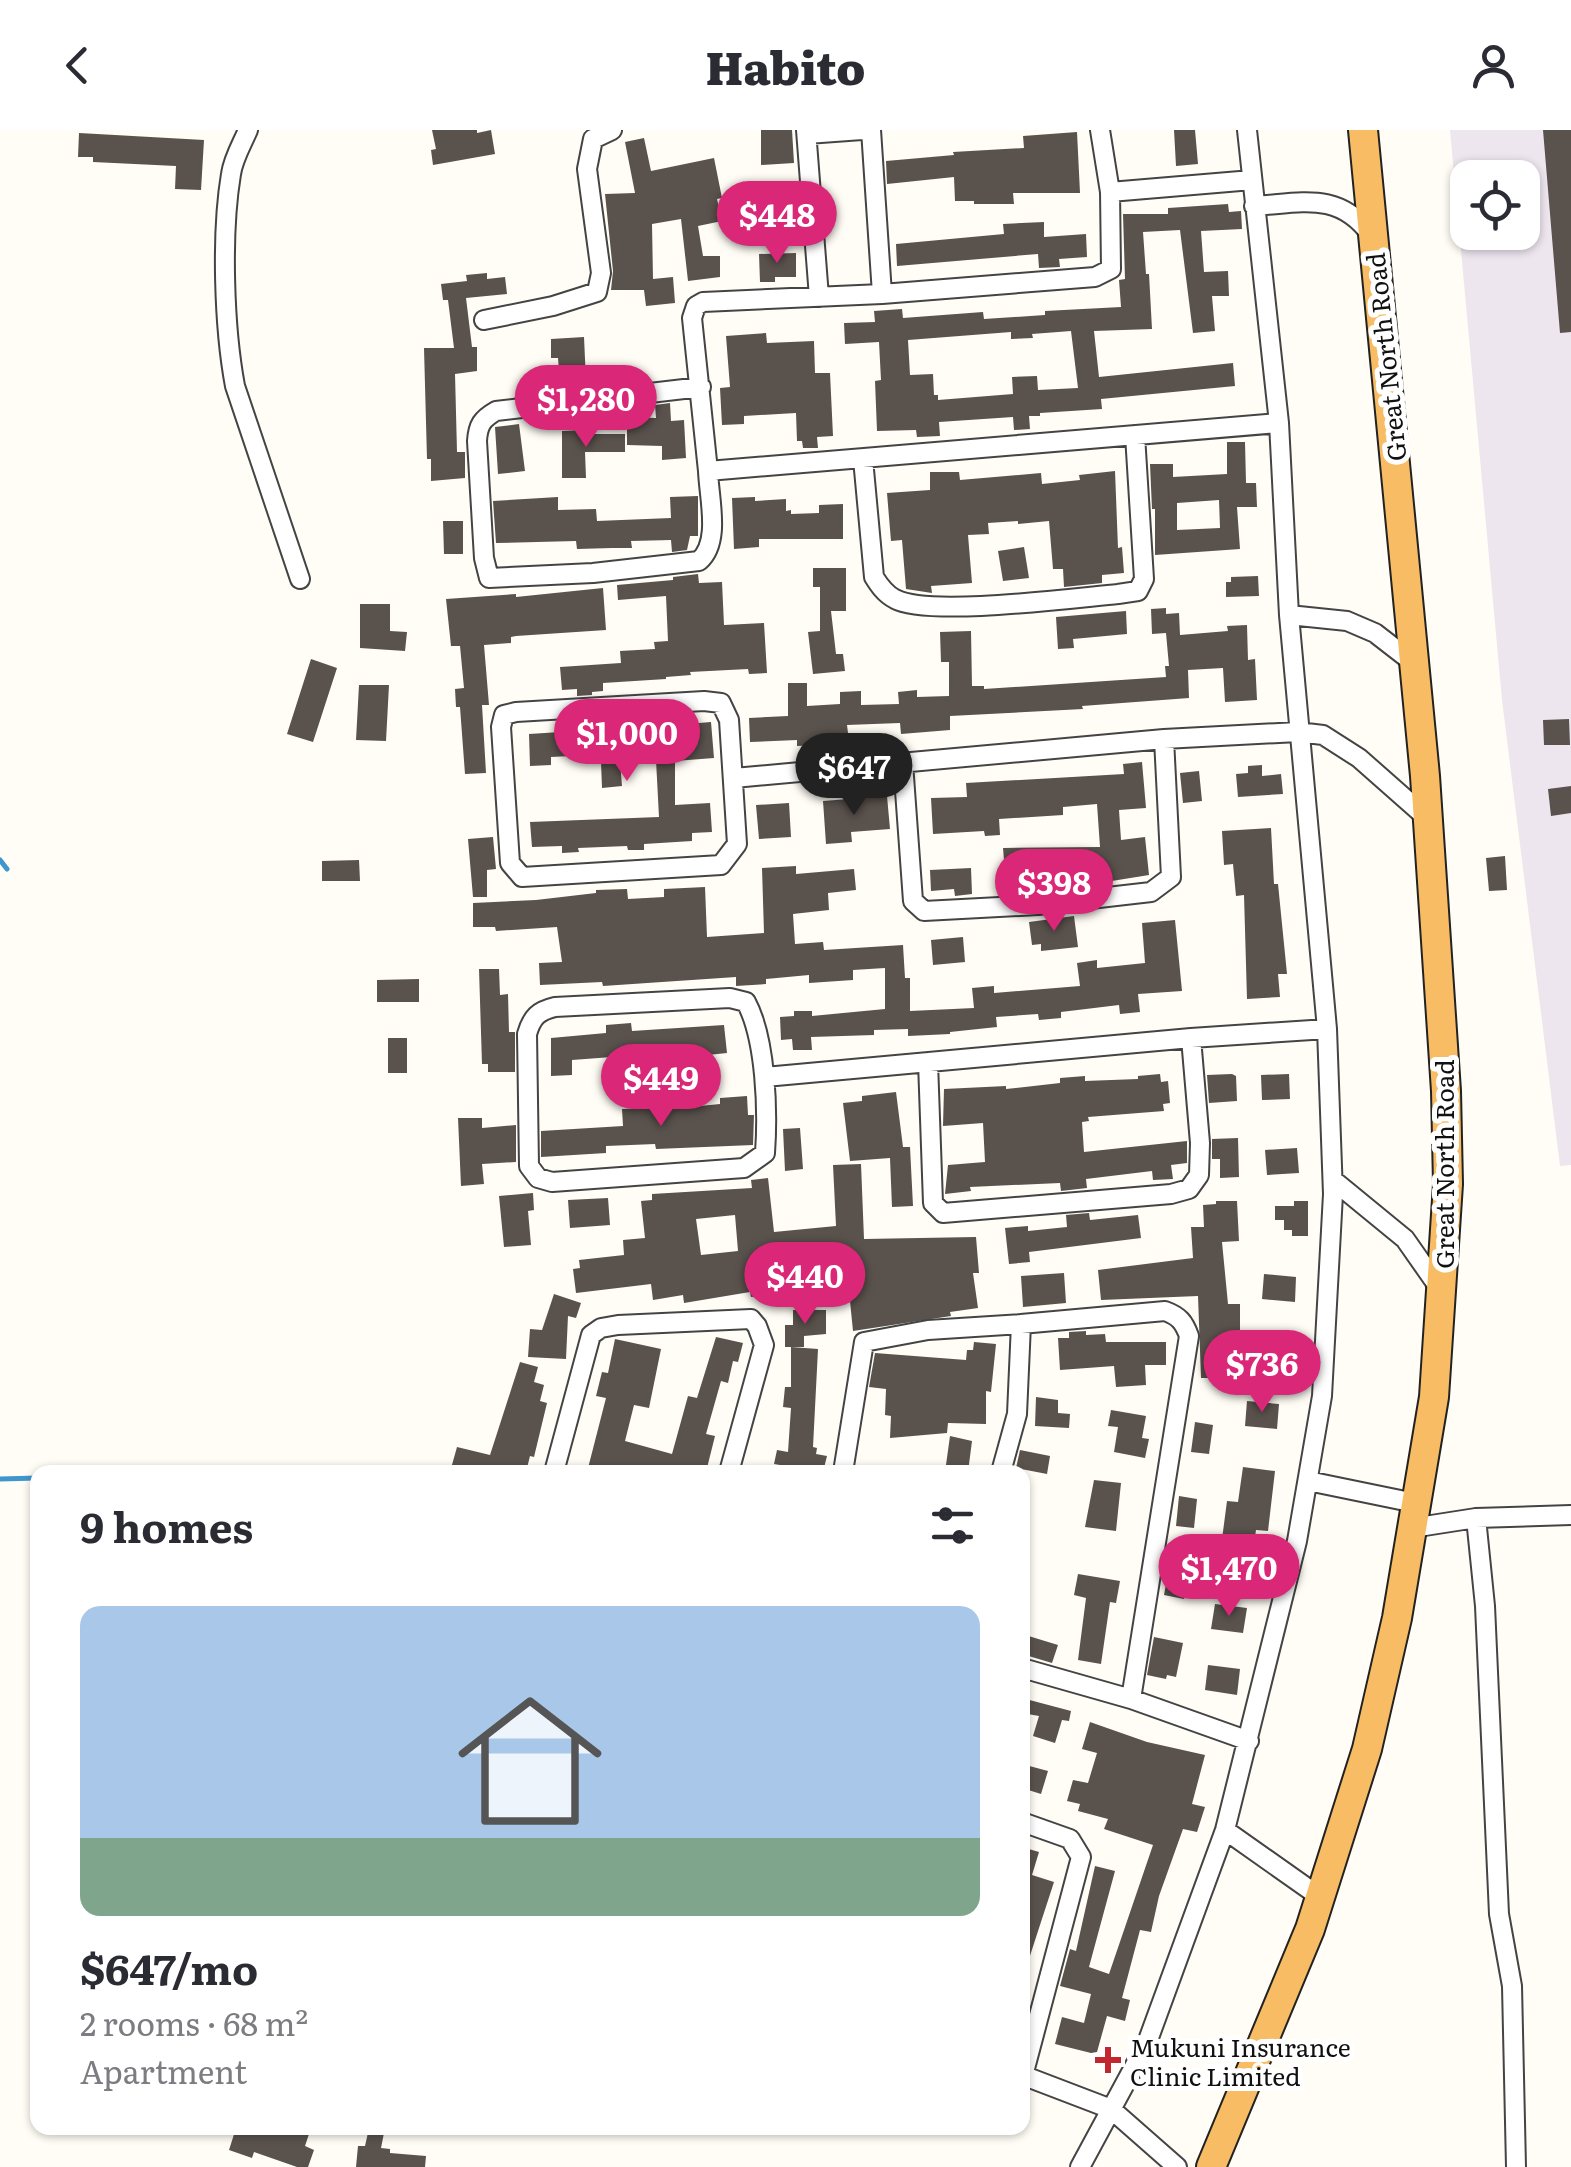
<!DOCTYPE html>
<html lang="en">
<head>
<meta charset="utf-8">
<style>
	:root { --surface:#fff; --page:#f7f7f7; --text:#2b2b33; --muted:#7c7c81; --accent:#db2777 }
	body { margin:0; font-family:Literata,serif; background:var(--page); color:var(--text); height:100vh; display:flex; flex-direction:column; font-size:38px; white-space:nowrap }
	* { box-sizing:border-box; margin:0 }
	p { font-size:32px; color:var(--muted) }
	.icon { flex:none; width:55px; height:55px; fill:none; stroke:currentColor; stroke-width:2; stroke-linecap:round; stroke-linejoin:round }
	.map { position:relative; flex:1; overflow:hidden }
	.drawer { position:absolute; left:30px; top:1335px; width:1000px; height:670px; display:flex; flex-direction:column; background:var(--surface); border-radius:20px; box-shadow:0 2px 8px #0004 }
	.drawer>* { flex:none }
	.tools { position:absolute; left:1450px; top:30px; display:grid; gap:20px }
	.tools a { display:grid; place-items:center; width:90px; height:90px; border-radius:20px; background:var(--surface); box-shadow:0 2px 8px #0004; font-size:50px }
	.price { position:absolute; translate:-50% -85px; padding:0 22px; border-radius:35px; background:var(--accent); color:#fff; font-size:32px; line-height:65px; filter:drop-shadow(0 2px 5px #0008) }
	.price::after { content:''; position:absolute; left:50%; top:60px; width:30px; height:22px; margin-left:-15px; background:inherit; clip-path:polygon(0 0,100% 0,50% 100%) }
	.price.selected { background:#222; color:#fff }
	ul { padding:0; list-style:none }
	li { display:grid; align-content:center; gap:20px; height:530px; padding:0 50px }
	li span { display:grid; place-items:center; height:310px; border-radius:20px; color:#555 }
	li>.icon { margin-inline-start:auto }
	span .icon { width:180px; height:180px; fill:#fffc; stroke-width:1 }
	li b { font-size:42px }
	h2 { display:flex; justify-content:space-between; align-items:center; height:120px; padding:0 50px; font-size:42px }
	header { display:flex; justify-content:space-between; align-items:center; height:130px; padding:0 50px; background:var(--surface); font-size:45px; font-weight:800 }
	.map>svg:first-child { display:block }
</style>
</head>
<body>
<header><svg class="icon" aria-label="back" viewBox="0 0 24 24"><path d="M15 5l-7 7 7 7"/></svg>Habito<svg class="icon" aria-label="person" viewBox="0 0 24 24"><circle cx="12" cy="8" r="4"/><path d="M4 21q1-7 8-7t8 7"/></svg></header>
<div class="map">
<svg width="1571" height="2037" viewBox="0 0 1571 2037">
	<rect width="100%" height="100%" fill="#fffdf5"/>
	<path fill="#eee6ef" fill-rule="evenodd" d="M1450,0H1571V1035L1560,1036L1502,570ZM1468,48H1522V102H1468Z"/>
	<g fill="none" stroke-linecap="round" stroke-linejoin="round">
		<path stroke="#3f96cf" stroke-width="5" d="M0,730L7,739
			M0,1349L38,1348"/>
	</g>
	<path fill="#5a524d" fill-rule="evenodd" d="M432,0H477V3L491,0L495,24L433,35L431,20L436,19Z
		M761,0H792L794,33L761,35Z
		M1174,0H1195L1198,34L1176,36Z
		M1543,0H1571V202L1560,203Z
		M1077,2L1080,63H1013L1014,74H974V71H955L954,47L887,54L886,31L954,25L953,22L1024,18L1023,6Z
		M79,3L204,10L201,60L175,59L176,36L93,32V27H78Z
		M644,8L651,41L714,28L722,68L717,69L722,91L698,96L703,126H720V147L688,151L681,89L652,94L653,149L673,147L675,173L646,176L644,160H611L613,141L605,64L635,63L625,12Z
		M1228,74L1229,82L1241,81L1242,99L1201,101L1204,142L1228,141L1229,166H1212L1215,201L1193,203L1180,100L1143,102L1146,144H1149L1152,199L1094,201L1099,247L1233,233L1235,256L1101,269L1102,279L1040,283V286H1029L1030,299L1014,300L1013,287L939,292L940,306L917,307L916,300L877,301L875,251L881,250L879,212L845,214L844,193L875,192L874,181L902,179L903,188L983,182L984,189L1045,185V181L1121,177L1119,150L1125,149L1123,84H1168V78ZM1071,201L1078,258L1038,260L1037,246L1012,247L1013,264L938,270V265H934L933,244L910,245L908,210L1011,202V209L1033,208L1032,204Z
		M1044,92V107L1086,104L1087,127L1059,129L1060,137L1039,138L1038,124L897,136L896,114L1004,104L1003,94Z
		M796,123V147H775V152H760L759,124Z
		M487,143V149L505,147L507,164L466,168L472,217H477V241L455,244L457,322H465V348L431,351V329H427L424,218H454L448,170H443L441,154L467,151L466,145Z
		M766,203L767,213L814,211L815,243H830L833,306L817,307L818,318H803L802,311H797L796,283L744,286V294L722,295L720,258L730,257L726,206Z
		M584,207L586,251L560,253L558,228H551V209Z
		M670,273L671,291L684,290L686,328L662,330V316L627,315V287L656,288L655,275Z
		M519,294L525,341L498,344L495,297Z
		M585,300V304H625V322H585L586,348H562V301Z
		M1227,312H1245L1246,353H1256L1257,377H1237L1240,419L1155,425V379H1152L1150,334H1173V347L1227,344ZM1219,370L1220,398L1177,400V373Z
		M1115,341L1118,418L1122,417L1124,443L1102,445V453L1064,457L1063,439H1053L1049,391L1018,394V391L988,393L989,404L968,405L972,453L931,456L932,463L906,459L902,410L891,411L887,363L930,360V342H959L960,350L1041,343L1042,354L1080,350L1079,345Z
		M698,366V406H690L687,420L672,422L671,410L631,411L632,418H612L577,419L576,411L496,413L493,371L558,367V380L596,379L597,391L671,388L670,367Z
		M755,367V371L786,369V381L791,380V384L819,383V375L843,374V409H759V417L734,419L732,368Z
		M443,391H463V424H444Z
		M1024,417L1029,448L1003,451L998,421Z
		M813,438H846V481H831L836,524H843L845,541L813,544L808,502L820,501V457H813Z
		M698,444L699,453L722,452L724,495L764,493L767,543L749,544L748,539L690,542L691,545L666,547V549L603,553V561L592,562V565L577,566V559L562,560L560,537L621,533L620,521L655,519L654,512L668,511L666,466L618,470L617,455L673,450V447Z
		M1258,446L1259,466L1226,467V452H1231V447Z
		M603,458L606,500L516,506L511,507V513L484,515L489,575H482L486,643L465,644L460,577H456L455,559L464,558L460,516H451L446,469L516,464V467Z
		M360,474H390V501L407,502L405,521L360,518Z
		M1166,478V484L1179,483L1180,505L1228,501L1227,496L1247,495L1248,530L1255,529L1257,570L1225,572L1223,538L1188,540L1189,568L1082,576L1083,579L950,586V600L901,604L900,593L847,595L848,603L821,605L822,615L797,616V610L750,612L749,588L788,586V553H807V576L840,574V562L861,561V575L899,574L898,562L917,560V567L949,566V532H941L940,502L971,501L972,556H984V559L1166,547L1165,536H1169L1166,503L1152,504L1151,479Z
		M1126,481L1127,504L1073,509L1074,518L1058,519L1056,487Z
		M311,529L337,538L313,612L287,604Z
		M359,555H389L386,611L356,610Z
		M1569,589L1570,615H1544L1543,590Z
		M711,592L714,628L675,631V675L710,673L712,702L692,703V711L644,714V720H628L627,716L578,718L579,722L562,723V716L532,717L530,692L659,687L656,630L620,631L622,656L602,658L601,632L590,633V625L551,627V635L530,636L529,604L576,601V598L687,597V594Z
		M1142,632L1146,678L1119,680L1121,710L1145,707L1149,745L1087,755V750L1041,754L1040,750L1006,753L1003,718L1100,717L1097,674L1063,677V685L999,689L1000,705L985,706L984,701L933,704L931,668L967,667L966,653L1124,644L1123,634Z
		M1262,635V646L1281,644L1283,664L1238,667L1236,644L1248,643V636Z
		M1199,641L1202,671L1183,673L1180,643Z
		M1571,656V683L1551,686L1548,659Z
		M887,666L890,699L851,702L852,712L826,714L823,671Z
		M789,673L791,707L759,709L756,675Z
		M1271,698L1274,754H1278L1287,844H1278L1280,867L1247,869L1244,765L1236,766L1233,734L1224,735L1222,701Z
		M493,707L496,739L487,740V767H473L468,709Z
		M1505,726L1507,760L1489,761L1486,728Z
		M359,730L360,751H322V731Z
		M796,736V744L854,739L856,760L828,763L829,780L793,784L795,814L823,812L824,820L903,815L905,848H910V881L974,878L972,858L994,856V863L1080,856L1077,833L1097,830V838L1145,833L1142,793L1175,790L1182,861L1138,864L1140,882L1120,884L1119,875L1061,882V888L1039,890L1038,884L996,887L997,897L950,902V904L908,906V899L874,900V905L811,907L812,920H793L792,909L781,910L780,887L794,886V881H812V886L885,879V838L853,840V850L809,853V845L766,849V854L736,856V847L603,856L602,852L540,855L539,833L562,832L557,797L496,801L495,797H473V773L536,770L596,763V760L627,759L628,769L664,767V759L705,757L707,807L764,803L762,738Z
		M971,738L972,764L955,766L954,759L931,761L930,740Z
		M1074,786L1078,817L1041,821V814L1032,815L1029,792Z
		M963,807L965,832L933,835L931,810Z
		M479,839H499L500,865L508,864L509,902H515V942H488V934H482Z
		M419,849V872H377V850Z
		M631,893L632,901L724,895L727,923L613,935L612,927L572,930V945L551,946V908L606,903V895Z
		M388,908H407V943H388Z
		M1160,944L1161,952L1168,951L1170,973L1163,974L1164,981L1088,987L1089,991L1082,992L1084,1022L1187,1011V1033L1171,1035L1173,1049L1153,1050L1152,1041L1086,1049L1087,1058L1061,1061L1060,1053L970,1057L971,1061L945,1064L948,1035L985,1032L983,993L943,996L944,959L1006,956V959L1060,953V948L1085,946V951L1138,949V946Z
		M1232,944L1236,946L1237,971L1209,973L1207,945Z
		M1289,944L1290,969L1262,970L1261,945Z
		M896,962L903,1017H910L913,1076L892,1077L890,1028L850,1031L843,973L862,971V966Z
		M747,966L748,985H754L753,1015L656,1019L655,1014L606,1016V1023L541,1027V1001L623,996L622,979L652,978V973L679,971L680,978L720,974V968Z
		M458,988H482V998L516,995V1032L482,1034L484,1054L461,1056Z
		M800,998L803,1039L785,1041L783,999Z
		M1238,1008L1239,1047L1220,1048V1029H1212V1009Z
		M1297,1018L1299,1043L1267,1045L1265,1020Z
		M861,1034L864,1109L976,1107L979,1143H973L978,1178L950,1182L951,1186L853,1201L849,1161H861L858,1130L847,1131L846,1120L826,1121V1132L769,1137L771,1165L751,1167L750,1162L684,1173L683,1165L653,1170L651,1154L576,1163L573,1139L580,1138L579,1130L624,1125L623,1110L645,1108L641,1071L652,1070V1064L752,1058L751,1050L768,1048L774,1102L836,1096L833,1035ZM735,1085L738,1121L701,1125L696,1089Z
		M533,1063L534,1080L528,1081L531,1115L504,1117L499,1066Z
		M608,1068L610,1095L570,1098L568,1070Z
		M1216,1071H1237L1239,1111L1222,1112L1228,1174H1240V1219H1221L1220,1248H1201L1198,1166L1101,1170L1098,1140L1193,1128L1191,1097H1204L1203,1075L1216,1074Z
		M1294,1071H1308V1106H1292V1100H1284V1090H1275V1076H1294Z
		M1089,1083L1090,1090L1138,1085L1141,1108L1029,1122L1030,1132L1009,1134L1005,1098L1028,1096V1101L1067,1097L1066,1085Z
		M1064,1143L1066,1173L1023,1177L1021,1146Z
		M1264,1144L1296,1147L1295,1172L1262,1169Z
		M554,1164L581,1173L576,1188L568,1186L566,1229L528,1227L530,1199L542,1200Z
		M793,1180H826V1204L804,1206V1217H785V1195H793Z
		M1086,1201V1205L1105,1204L1106,1212H1166V1235H1145L1146,1255L1116,1257L1114,1236L1060,1240L1058,1208H1069V1202Z
		M716,1207L743,1213L738,1232L733,1231L728,1253L721,1251L706,1304L715,1306L706,1342H587L606,1268L596,1266L602,1242L608,1243L615,1209L661,1219L649,1278L634,1275L625,1311L672,1324L688,1266L697,1268Z
		M974,1212L996,1214L991,1262L986,1261V1294L948,1293L947,1303L890,1308L891,1286L885,1285L886,1259L869,1257L875,1223L966,1230L967,1220H973Z
		M1256,1212L1288,1213V1238H1255Z
		M791,1217L818,1219L813,1317L817,1318L816,1324L827,1326L823,1342H784L786,1336L774,1334L777,1320L788,1322L791,1278L783,1277L785,1257H791Z
		M520,1232L538,1237L534,1252L544,1255L540,1271L547,1273L534,1327L530,1326L526,1342H450L457,1317L490,1325Z
		M1036,1267L1058,1270V1283L1070,1284L1069,1298L1035,1296Z
		M1247,1271L1279,1274L1277,1299L1245,1296Z
		M1111,1280L1146,1286L1142,1308L1149,1309L1145,1328L1114,1322L1118,1297L1108,1296Z
		M1195,1292L1213,1295L1209,1324L1191,1322Z
		M950,1306L972,1311L968,1342H945Z
		M1020,1320L1050,1326L1047,1344L1016,1338Z
		M1243,1337L1275,1341L1268,1401L1256,1400L1251,1436L1219,1432L1227,1371L1238,1372Z
		M1094,1350L1121,1353L1116,1401L1085,1397Z
		M1179,1366L1197,1369L1194,1398L1176,1396Z
		M1169,1438L1189,1442L1184,1469L1164,1465Z
		M1078,1444L1120,1451L1116,1473L1110,1472L1101,1534L1078,1530L1086,1468L1074,1465Z
		M1215,1474L1247,1478L1243,1503L1211,1499Z
		M1022,1504L1058,1515L1052,1533L1022,1524Z
		M1154,1507L1183,1513L1176,1547L1167,1545L1166,1549L1147,1545Z
		M1208,1535L1240,1539L1237,1565L1205,1560Z
		M1022,1568L1071,1581L1069,1591L1062,1590L1055,1613L1033,1606L1039,1586L1022,1583Z
		M1090,1592L1147,1612L1205,1625L1192,1674L1205,1677L1197,1702L1183,1699L1159,1766L1151,1802L1140,1800L1122,1868L1130,1870L1125,1891L1107,1886L1097,1922L1091,1923L1055,1914L1062,1887L1084,1893L1091,1864L1060,1856L1070,1819L1076,1821L1095,1736L1115,1741L1089,1837L1109,1844L1153,1715L1104,1699L1108,1689L1078,1681L1080,1674L1067,1671L1073,1650L1088,1653L1097,1623L1082,1619Z
		M1022,1634L1048,1641L1041,1664L1022,1658Z
		M1022,1717L1039,1722L1032,1745L1054,1752L1026,1838H1022Z
		M236,1998H311L305,2016L314,2020L308,2037H297L254,2022L252,2028L229,2020Z
		M369,1998H385L381,2018L390,2019V2023L426,2026L425,2037H356L358,2016H365Z"/>
	<g fill="none" stroke-linecap="round" stroke-linejoin="round">
		<defs>
			<path id="minor" d="M248,0C242,14 233,29 231,44C221,104 224,197 235,256L300,449
				M806,0L819,167
				M871,0L882,164
				M1100,0L1110,62L1252,50
				M807,4L862,0
				M1254,76C1302,73 1339,61 1371,105
				M484,190L553,176L597,162L601,143L587,39L593,9L612,0
				M701,257L496,281C482,289 478,295 477,311L484,428L489,448L593,443L699,431C721,412 709,369 708,341L1279,293
				M863,329L874,447C879,455 885,464 895,469C928,487 1073,468 1118,464L1138,461L1144,449L1135,305
				M708,341L692,188L696,176L703,172L882,164L1095,147L1111,139L1110,62
				M1289,485L1347,491L1375,503L1415,534
				M704,571L721,573L729,590L737,714L721,735L522,747L510,733L501,597L504,585L516,582Z
				M903,633L913,771L924,781L1038,775L1151,762L1171,747L1164,609
				M734,648L1164,609L1298,602L1323,605L1359,628L1427,688
				M730,868L746,872C766,909 768,981 765,1023L744,1038L552,1052L538,1048L529,1036L527,904C532,887 538,881 555,877Z
				M928,932L933,1073L943,1083L1171,1064L1189,1059L1199,1045L1200,1013L1191,908
				M765,947L1191,908L1327,899
				M1333,1050L1405,1109L1440,1159
				M554,1342L591,1205L601,1198L618,1195L751,1189L757,1196L764,1215L729,1342
				M843,1342L864,1212L928,1200L1021,1194
				M1001,1342L1017,1284L1021,1194L1165,1181C1179,1186 1184,1192 1189,1206L1131,1569
				M1308,1351L1415,1373
				M1476,1388L1485,1476L1499,1784L1512,1856L1516,2037
				M1412,1398L1476,1388L1571,1385
				M1022,1538L1131,1569L1249,1611
				M1022,1692L1070,1709L1081,1727L1023,1946
				M1225,1700L1320,1767
				M1022,1945L1111,1979L1177,2037
				M1080,2037L1147,1913L1225,1700L1297,1411L1322,1266L1333,1064L1327,899L1289,485L1279,293L1247,0"/>
			<path id="trunk" d="M1211,2037L1310,1799L1367,1619L1397,1488L1434,1267L1448,1054L1446,961L1425,646L1363,0"/>
		</defs>
		<use href="#minor" stroke="#444" stroke-width="22"/>
		<use href="#trunk" stroke="#222" stroke-width="32"/>
		<use href="#minor" stroke="#fff" stroke-width="18"/>
		<use href="#trunk" stroke="#f7bc64" stroke-width="28"/>
	</g>
	<path fill="#c4262e" stroke="#fff" stroke-width="4" d="M1103 1915h10v10h10v10h-10v10h-10v-10h-10v-10h10z"/>
	<g text-anchor="middle" dominant-baseline="central" stroke-width="10" stroke-linejoin="round" paint-order="stroke">
		<g font-size="25" fill="#111" stroke="#fff">
			<text transform="translate(1385 227) rotate(-96)">Great North Road</text>
			<text transform="translate(1443 1034) rotate(-90)">Great North Road</text>
		</g>
		<g font-size="25" fill="#111" stroke="#fff" text-anchor="start">
			<text x="1130" y="1916">Mukuni Insurance<tspan x="1130" dy="29">Clinic Limited</tspan></text>
		</g>
	</g>
</svg>
<div class="tools">
<a><svg class="icon" aria-label="locate" viewBox="0 0 24 24"><circle cx="12" cy="12" r="6"/><path d="M12 2v4M12 18v4M2 12h4M18 12h4"/></svg></a>
</div>
<b class="price" style="left:777px;top:136px">$448</b>
<b class="price" style="left:586px;top:320px">$1,280</b>
<b class="price" style="left:627px;top:654px">$1,000</b>
<b class="price selected" style="left:854px;top:688px">$647</b>
<b class="price" style="left:1054px;top:804px">$398</b>
<b class="price" style="left:661px;top:999px">$449</b>
<b class="price" style="left:805px;top:1197px">$440</b>
<b class="price" style="left:1262px;top:1285px">$736</b>
<b class="price" style="left:1229px;top:1489px">$1,470</b>
<section class="drawer">
<h2>9 homes<svg class="icon" aria-label="filters" viewBox="0 0 24 24"><path d="M4 7h16M4 17h16"/><circle cx="9" cy="7" r="2"/><circle cx="15" cy="17" r="2"/></svg></h2>
<ul>
<li><span style="background:linear-gradient(#a9c7e8 75%,#7fa58c 0)"><svg class="icon" aria-label="home" viewBox="0 0 24 24"><path d="M3 11l9-7 9 7M6 9v11h12V9"/></svg></span><div><b>$647/mo</b><p>2 rooms · 68 m²</p><p>Apartment</p></div></li>
</ul>
</section>
</div>
</body>
</html>
